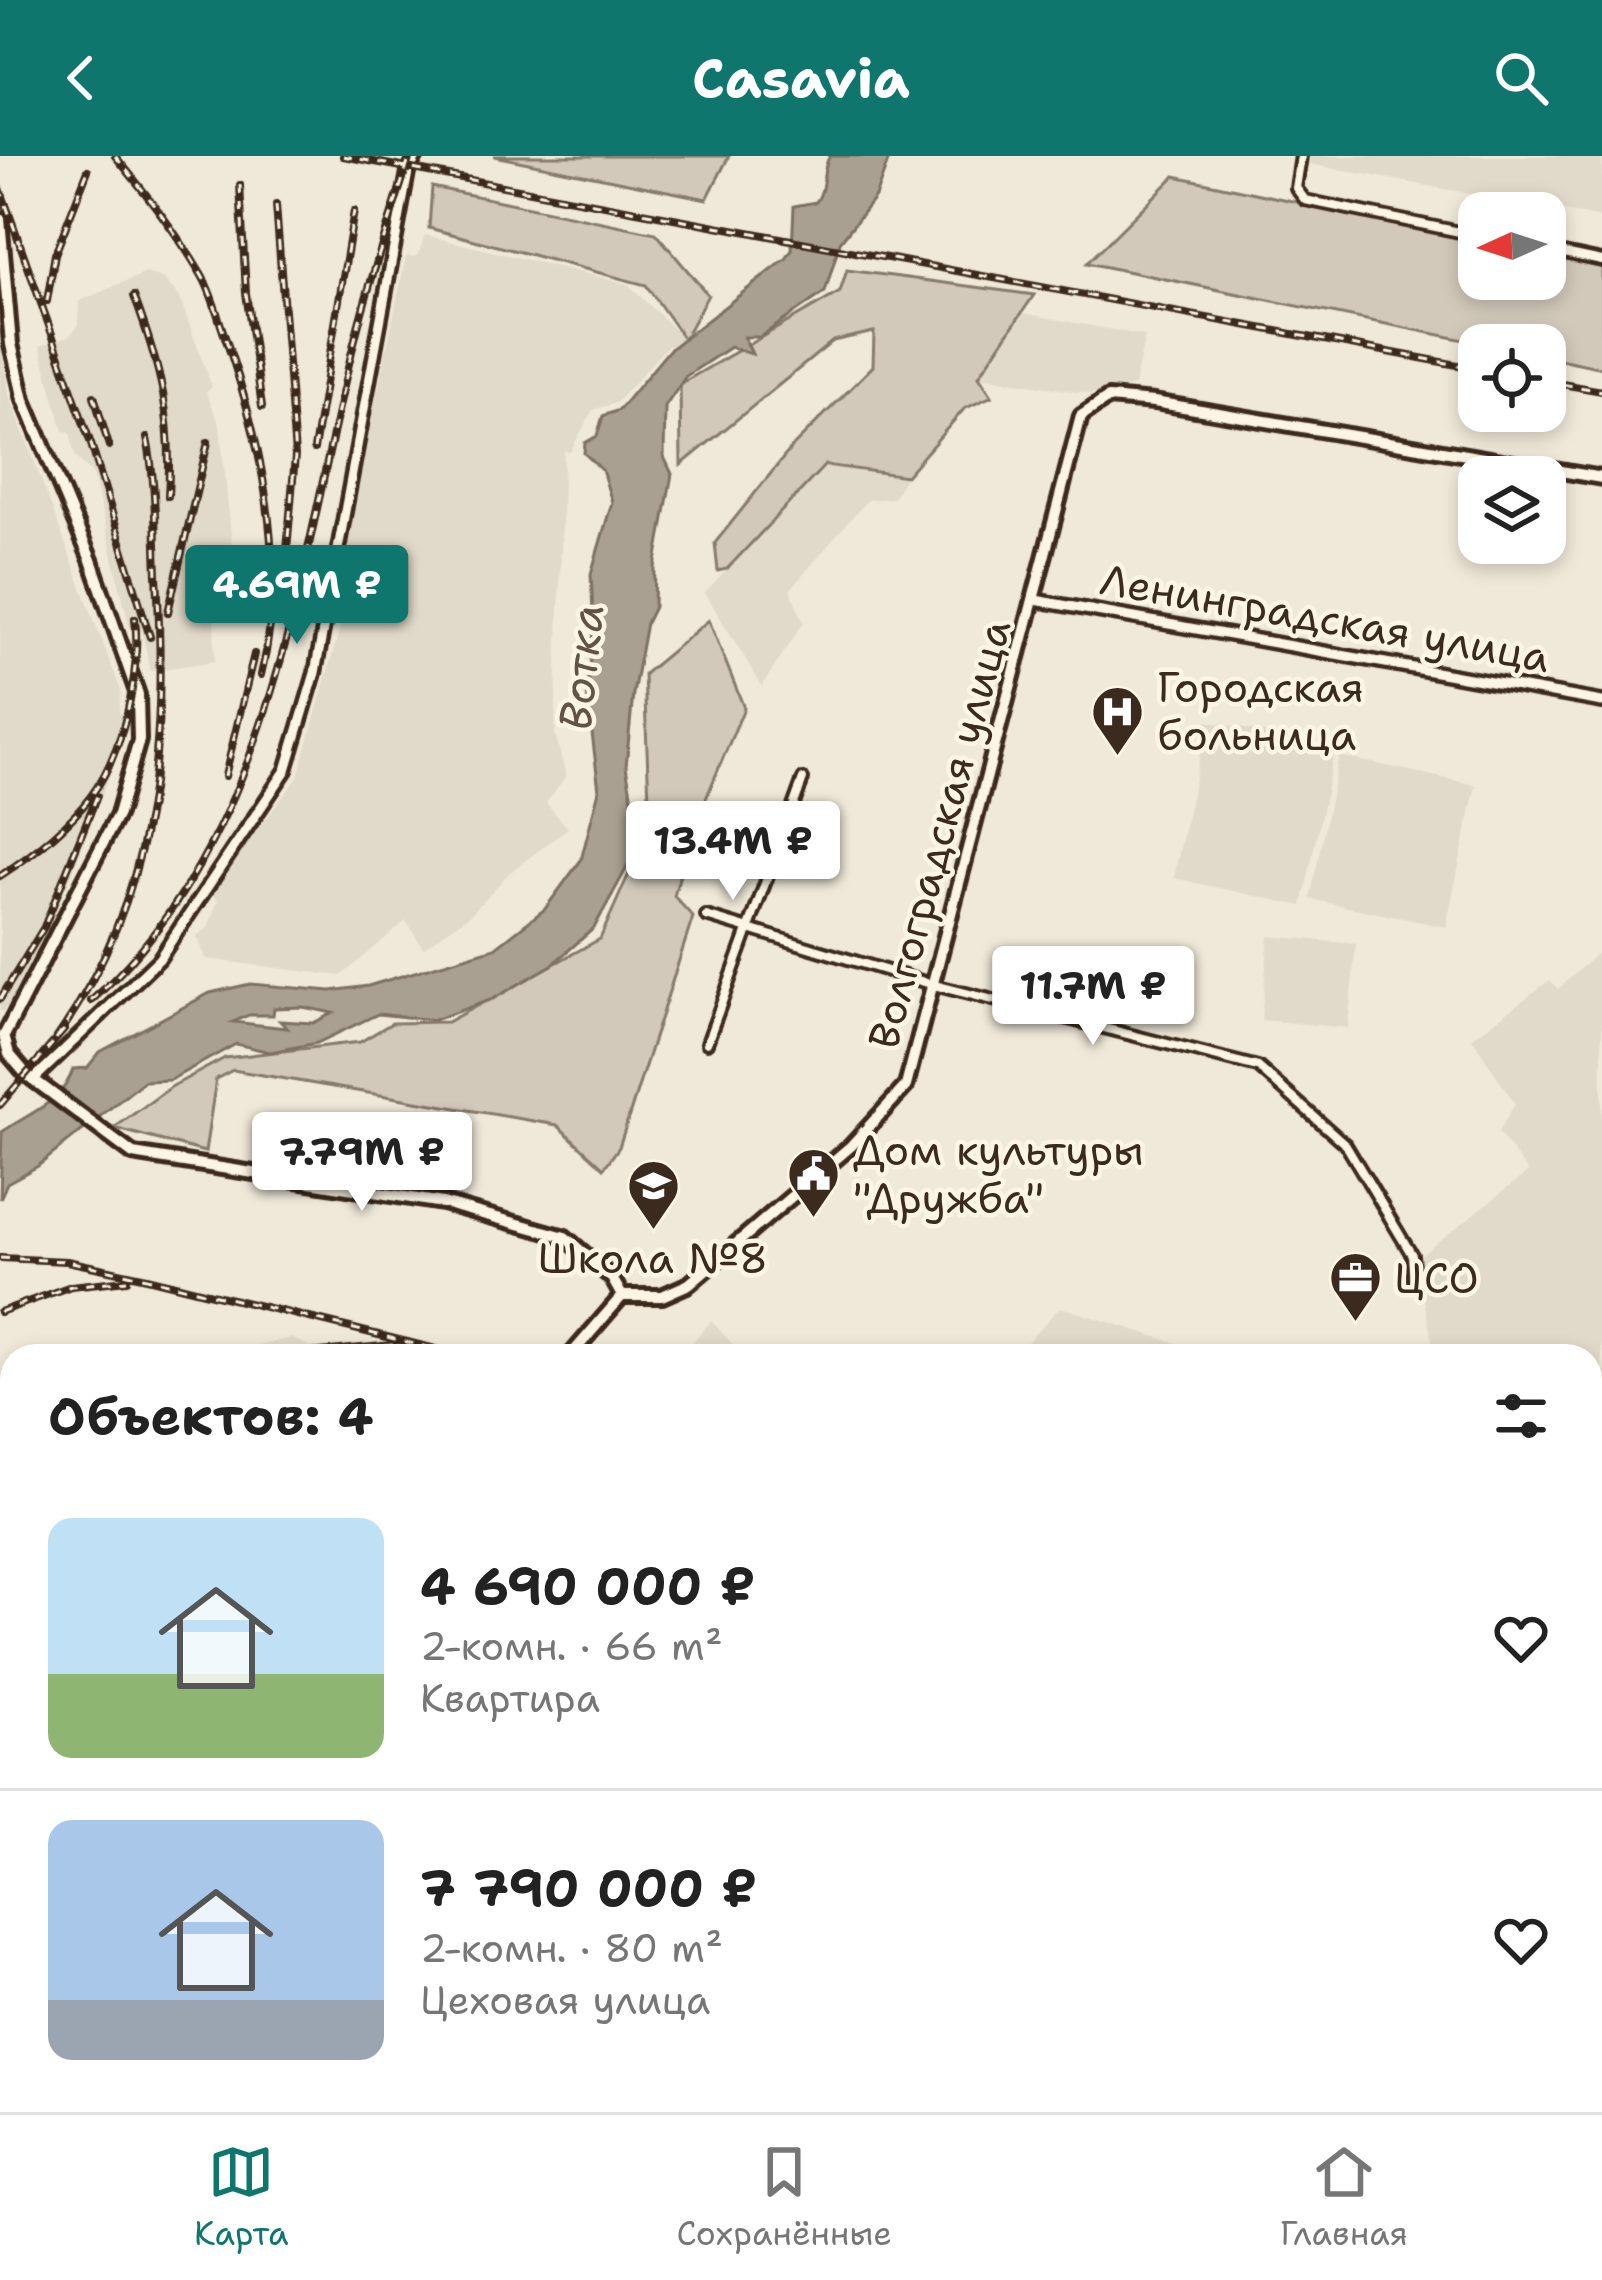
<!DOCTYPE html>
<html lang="ru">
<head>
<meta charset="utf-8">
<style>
	:root { --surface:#fff; --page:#f2f2f2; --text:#222; --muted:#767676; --line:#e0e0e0; --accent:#0f766e }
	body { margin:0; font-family:"Shantell Sans",sans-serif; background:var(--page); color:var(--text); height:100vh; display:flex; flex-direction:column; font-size:45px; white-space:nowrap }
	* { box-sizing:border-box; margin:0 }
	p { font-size:39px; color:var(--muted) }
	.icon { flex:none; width:66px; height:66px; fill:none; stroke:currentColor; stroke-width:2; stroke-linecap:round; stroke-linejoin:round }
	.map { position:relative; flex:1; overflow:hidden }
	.drawer { position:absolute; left:0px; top:1188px; width:1602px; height:768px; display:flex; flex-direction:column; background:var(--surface); border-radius:36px 36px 0 0; box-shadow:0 6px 18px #0003 }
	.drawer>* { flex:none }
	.needle { width:78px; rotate:267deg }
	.fabs { position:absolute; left:1458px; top:36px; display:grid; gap:24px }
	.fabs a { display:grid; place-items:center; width:108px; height:108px; border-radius:24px; background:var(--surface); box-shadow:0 6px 18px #0003; font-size:60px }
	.price { position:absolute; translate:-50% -102px; padding:0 27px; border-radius:12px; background:#fff; color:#222; font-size:39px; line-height:78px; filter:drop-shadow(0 3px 6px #0008) }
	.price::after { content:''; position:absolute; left:50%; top:72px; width:36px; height:27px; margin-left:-18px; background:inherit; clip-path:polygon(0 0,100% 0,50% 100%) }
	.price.selected { background:var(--accent); color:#fff }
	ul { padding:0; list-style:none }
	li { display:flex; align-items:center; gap:36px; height:300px; padding:0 48px }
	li+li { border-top:3px solid var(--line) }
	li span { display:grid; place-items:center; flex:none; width:336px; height:240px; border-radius:24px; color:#555 }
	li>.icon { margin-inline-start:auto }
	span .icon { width:144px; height:144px; fill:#fffc; stroke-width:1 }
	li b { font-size:51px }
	h2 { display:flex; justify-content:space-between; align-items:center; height:144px; padding:0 48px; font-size:51px }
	header { display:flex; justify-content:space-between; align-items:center; height:156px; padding:0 48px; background:var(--accent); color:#fff; font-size:54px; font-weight:700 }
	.tab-bar { display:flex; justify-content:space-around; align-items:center; height:168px; border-top:3px solid var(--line); background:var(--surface); font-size:33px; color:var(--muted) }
	.tab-bar a { display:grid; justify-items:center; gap:6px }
	.tab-bar .selected { color:var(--accent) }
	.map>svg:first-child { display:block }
</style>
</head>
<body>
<header><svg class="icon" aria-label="back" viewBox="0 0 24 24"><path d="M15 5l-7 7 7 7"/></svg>Casavia<svg class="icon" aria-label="search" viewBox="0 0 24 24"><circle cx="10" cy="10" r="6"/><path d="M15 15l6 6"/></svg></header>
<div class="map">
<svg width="1602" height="1956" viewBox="0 0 1602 1956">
	<rect width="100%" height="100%" fill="#f0e9d9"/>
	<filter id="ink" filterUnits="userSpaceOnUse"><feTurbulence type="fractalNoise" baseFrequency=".00833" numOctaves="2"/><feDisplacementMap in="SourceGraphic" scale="24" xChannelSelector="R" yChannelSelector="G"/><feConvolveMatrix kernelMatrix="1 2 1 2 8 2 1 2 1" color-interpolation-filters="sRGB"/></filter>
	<g filter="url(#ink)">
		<path fill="#e1d9c9" d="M1311,0H1602V62L1309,8Z
			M425,79L628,128L684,183L676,194L668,189L616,247L593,254L570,296L564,295L555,577L566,620L546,647L568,672L509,717L471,758L423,792L406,765L341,820L206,803L197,780L208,772L218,744L210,736L298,621L345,454L337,446L350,366L406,101L418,100Z
			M146,117L164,123L179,140L212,231L206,236L220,269L235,421L214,463L215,505L150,515L142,475L131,476L93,319L75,300L70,276L63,275L40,190L69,180L78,170L79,145Z
			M1023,157L1145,180L1134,230L1091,238L978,220Z
			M0,175L8,236L121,535L119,556L131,562L70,722L14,848L0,856Z
			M825,309L906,320L893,342L867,344L790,434L804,466L762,530L705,437Z
			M1207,565L1335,592L1302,750L1174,722Z
			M1339,600L1476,629L1446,771L1310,743Z
			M1269,780L1356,788L1348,872L1261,864Z
			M1602,793V1689L1590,1679V1200H1435L1416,1103L1528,1016L1498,976L1515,948L1472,882L1550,824L1558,833Z
			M1060,1151L1219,1200H1014Z
			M711,1165L744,1200H680Z
			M291,1182L331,1200H212Z
			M12,1366V1538L0,1547V1379Z
			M1590,1689L1602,1699V1956H1571L1552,1944H1590Z"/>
		<path fill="#d2c9ba" stroke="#867a6c" stroke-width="3" d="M494,0H729L707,43Z
			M1175,20L1479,85V123H1545V99L1602,111V212L1545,200V189H1489L1087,107Z
			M432,31L656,77L708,139L684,183L646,129L429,72Z
			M847,114L1034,139L979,220L992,240L964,253L906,320L825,309L727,413L718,415L715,387L792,291L873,210L874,176L833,185L681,309L680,228L840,136Z
			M709,464L744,552L690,681L674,740L693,761L619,991L604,1012L557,969L233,914L216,923L205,996L114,972L171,931L225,902L360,886L392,867L447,866L600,783L650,670L644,518Z
			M562,1944H1118L1110,1956H570Z"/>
		<path fill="#aaa091" stroke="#7e7163" stroke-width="3" fill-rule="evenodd" d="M830,0H890L875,41L840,86L825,136L760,181H744L752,198L730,191L686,220L665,251L664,301L672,318L655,412L654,451L646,467L633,538L626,610L633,648L630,706L594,772L552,809L493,843L434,864L378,858L317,887L270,896L236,888L170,924L144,925L38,1010L7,1027L0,1043L2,976C30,956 63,947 73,913L87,912L100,896L210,837L250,828L331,835L368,830L495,792L545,753L581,704L599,634L587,537L594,475L591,418L612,346L602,314L584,297L585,287L597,280L603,260L619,254L669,194L786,103L792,94L794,50L816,46C827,32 820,15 830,0ZM303,851L333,857L313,867L280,865L287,872L233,866L249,859H273L274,852Z"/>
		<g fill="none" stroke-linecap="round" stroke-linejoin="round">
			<defs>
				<path id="minor" d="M1301,0L1296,32L1305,44L1479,80
					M1545,93L1602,105
					M706,760L934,829L1258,911L1346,989L1412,1099L1414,1125
					M707,887L803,623
					M0,1800L12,1818
					M97,1944L105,1956
					M545,1944L554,1956
					M322,1956L339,1944"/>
				<path id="tertiary" d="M1035,444L1602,546
					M33,924L159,803L286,614L315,517L408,16L417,0"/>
				<path id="secondary" d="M0,63L11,188L24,244L91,404L138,539L139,584L118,658L4,880L9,898L26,918L133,998L443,1047L565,1081L612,1122L622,1140
					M622,1140H662L689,1128L851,990L906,930L1081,260L1108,242L1154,246L1602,322
					M570,1200L622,1140
					M0,1642L12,1633"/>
			</defs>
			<use href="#minor" stroke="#3b2a1e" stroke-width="16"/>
			<use href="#tertiary" stroke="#3b2a1e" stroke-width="18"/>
			<use href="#secondary" stroke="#3b2a1e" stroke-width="20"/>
			<use href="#minor" stroke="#fcf5e5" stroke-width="8"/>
			<use href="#tertiary" stroke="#fcf5e5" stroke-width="9"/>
			<use href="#secondary" stroke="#fcf5e5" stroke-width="10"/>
			<defs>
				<path id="rail" d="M115,0C146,37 177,77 201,118C212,136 217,159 224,178C261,283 289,408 261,519
					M343,0L1479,213
					M240,29L246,137L262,251
					M0,32L91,288L150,481
					M276,49L295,300L284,429
					M134,140C161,213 173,261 168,340
					M47,145L55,98L88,14
					M1545,225L1602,235
					M94,240L109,290
					M314,293L354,55
					M168,456L208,286
					M225,620L254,498
					M0,720C32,699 68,671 91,640C124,595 141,517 135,462
					M0,843L44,771L97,640
					M91,845C279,676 298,405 357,175C372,117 392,58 410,0
					M56,883C157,739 166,590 157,419C155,373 156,327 147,282
					M0,949L64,874
					M0,1102L67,1105L147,1122L464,1200
					M0,1156L71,1130L127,1124
					M277,1200L393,1189"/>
			</defs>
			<use href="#rail" stroke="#3b2a1e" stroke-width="8"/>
			<use href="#rail" stroke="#fcf5e5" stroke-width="3" stroke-dasharray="9" stroke-linecap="butt"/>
		</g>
	</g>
	<defs>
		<symbol id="hospital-pin" viewBox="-11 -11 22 30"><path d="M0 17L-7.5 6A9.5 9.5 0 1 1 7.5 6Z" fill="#3b2a1e" stroke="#fcf5e5"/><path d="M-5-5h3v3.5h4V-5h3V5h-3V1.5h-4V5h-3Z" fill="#fff"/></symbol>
		<symbol id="civic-pin" viewBox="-11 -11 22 30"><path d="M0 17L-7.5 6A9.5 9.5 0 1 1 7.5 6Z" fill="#3b2a1e" stroke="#fcf5e5"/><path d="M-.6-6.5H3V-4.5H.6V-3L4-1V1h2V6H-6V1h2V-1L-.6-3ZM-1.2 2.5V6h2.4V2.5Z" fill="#fff"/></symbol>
		<symbol id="school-pin" viewBox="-11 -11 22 30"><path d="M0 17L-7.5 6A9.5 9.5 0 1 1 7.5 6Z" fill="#3b2a1e" stroke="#fcf5e5"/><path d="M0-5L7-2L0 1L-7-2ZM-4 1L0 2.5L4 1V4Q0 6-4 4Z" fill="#fff"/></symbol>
		<symbol id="office-pin" viewBox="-11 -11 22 30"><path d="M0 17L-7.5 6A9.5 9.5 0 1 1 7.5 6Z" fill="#3b2a1e" stroke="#fcf5e5"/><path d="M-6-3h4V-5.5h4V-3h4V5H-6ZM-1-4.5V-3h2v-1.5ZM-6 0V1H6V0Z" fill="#fff"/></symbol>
	</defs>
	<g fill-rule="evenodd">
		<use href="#hospital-pin" x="1088" y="526" width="59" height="81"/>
		<use href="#civic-pin" x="784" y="988" width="59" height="81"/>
		<use href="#school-pin" x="624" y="1000" width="59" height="81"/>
		<use href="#office-pin" x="1326" y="1092" width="59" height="81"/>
	</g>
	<g text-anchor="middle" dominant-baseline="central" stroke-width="9" stroke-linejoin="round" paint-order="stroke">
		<g font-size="42" fill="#3b2a1e" stroke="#fcf5e5">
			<text transform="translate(1325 462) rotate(10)">Ленинградская улица</text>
			<text transform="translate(939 678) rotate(-75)">Волгоградская улица</text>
		</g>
		<g font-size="42" fill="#3b2a1e" stroke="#fcf5e5" text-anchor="start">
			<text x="1157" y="531">Городская<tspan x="1157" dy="48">больница</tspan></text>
			<text x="853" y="994">Дом культуры<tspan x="853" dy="48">"Дружба"</tspan></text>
			<text x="653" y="1102" text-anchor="middle">Школа №8</text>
			<text x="1394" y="1122">ЦСО</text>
		</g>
		<g font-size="45" font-style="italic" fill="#625346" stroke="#fcf5e5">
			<text transform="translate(581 511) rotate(-84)">Вотка</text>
		</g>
	</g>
</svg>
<div class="fabs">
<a><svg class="needle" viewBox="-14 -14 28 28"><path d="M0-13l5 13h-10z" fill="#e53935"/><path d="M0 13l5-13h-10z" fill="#767676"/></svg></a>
<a><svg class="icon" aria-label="locate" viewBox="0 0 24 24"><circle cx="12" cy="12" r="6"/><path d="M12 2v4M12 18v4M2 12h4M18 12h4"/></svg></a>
<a><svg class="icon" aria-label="layers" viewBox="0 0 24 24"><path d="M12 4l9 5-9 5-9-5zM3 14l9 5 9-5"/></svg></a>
</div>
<b class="price selected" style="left:297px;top:491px">4.69M ₽</b>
<b class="price" style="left:733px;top:747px">13.4M ₽</b>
<b class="price" style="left:1093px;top:892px">11.7M ₽</b>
<b class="price" style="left:362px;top:1058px">7.79M ₽</b>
<section class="drawer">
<h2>Объектов: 4<svg class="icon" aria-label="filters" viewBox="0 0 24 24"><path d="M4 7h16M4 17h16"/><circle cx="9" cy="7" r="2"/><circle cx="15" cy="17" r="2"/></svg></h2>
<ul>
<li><span style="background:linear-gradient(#bfe0f5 65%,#8fb573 0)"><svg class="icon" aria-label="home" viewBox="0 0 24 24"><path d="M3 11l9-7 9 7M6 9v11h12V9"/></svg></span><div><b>4 690 000 ₽</b><p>2-комн. · 66 m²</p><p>Квартира</p></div><svg class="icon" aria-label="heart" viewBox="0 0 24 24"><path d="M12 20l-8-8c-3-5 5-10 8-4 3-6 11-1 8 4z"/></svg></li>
<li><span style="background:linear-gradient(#a9c7e8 75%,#9aa5b1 0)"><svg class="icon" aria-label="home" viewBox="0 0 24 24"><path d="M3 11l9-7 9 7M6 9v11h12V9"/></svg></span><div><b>7 790 000 ₽</b><p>2-комн. · 80 m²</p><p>Цеховая улица</p></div><svg class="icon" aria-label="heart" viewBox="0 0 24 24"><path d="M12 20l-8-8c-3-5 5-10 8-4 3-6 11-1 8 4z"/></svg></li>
</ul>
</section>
</div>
<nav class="tab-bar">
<a class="selected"><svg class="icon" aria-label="map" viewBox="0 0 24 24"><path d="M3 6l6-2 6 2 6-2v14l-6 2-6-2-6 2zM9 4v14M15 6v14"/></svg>Карта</a>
<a><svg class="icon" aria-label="saved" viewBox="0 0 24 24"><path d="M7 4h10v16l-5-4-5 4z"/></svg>Сохранённые</a>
<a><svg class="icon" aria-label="home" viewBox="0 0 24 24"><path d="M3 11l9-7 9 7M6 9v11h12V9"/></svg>Главная</a>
</nav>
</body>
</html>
